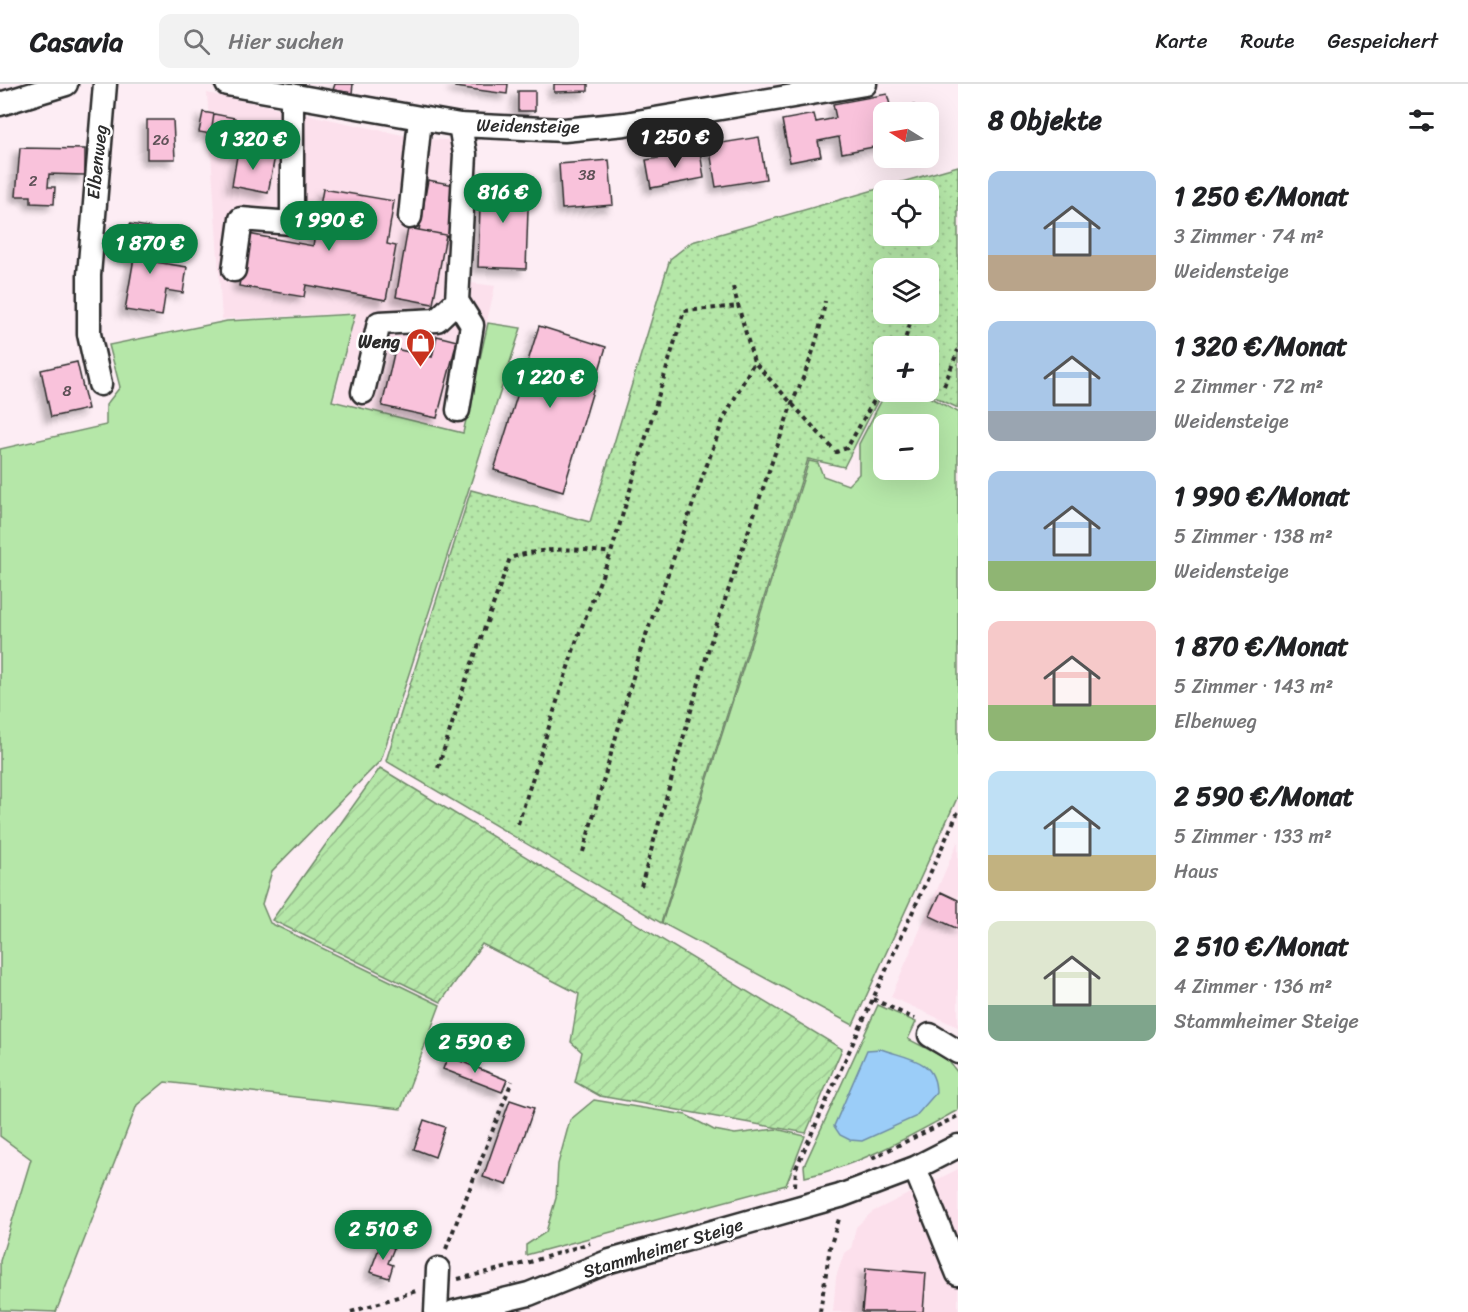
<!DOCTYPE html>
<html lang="de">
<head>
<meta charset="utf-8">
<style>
	:root { --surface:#fff; --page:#f2f2f2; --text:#202124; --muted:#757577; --line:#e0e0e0; --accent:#0b8043 }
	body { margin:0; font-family:Sriracha,sans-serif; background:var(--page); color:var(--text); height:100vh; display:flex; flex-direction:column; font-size:22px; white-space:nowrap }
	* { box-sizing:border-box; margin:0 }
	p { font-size:20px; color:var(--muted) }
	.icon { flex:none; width:33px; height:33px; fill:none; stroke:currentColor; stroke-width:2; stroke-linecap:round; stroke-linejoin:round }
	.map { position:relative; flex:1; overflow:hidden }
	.drawer { display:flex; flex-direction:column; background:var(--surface); width:510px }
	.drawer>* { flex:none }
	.needle { width:39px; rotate:281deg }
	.fabs { position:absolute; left:873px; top:18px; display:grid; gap:12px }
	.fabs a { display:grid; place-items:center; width:66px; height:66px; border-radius:12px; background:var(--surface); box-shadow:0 6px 24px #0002; font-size:30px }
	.price { position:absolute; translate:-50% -51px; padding:0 14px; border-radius:21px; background:var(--accent); color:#fff; font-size:20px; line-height:39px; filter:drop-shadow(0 2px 3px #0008) }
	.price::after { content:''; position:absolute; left:50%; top:36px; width:18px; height:14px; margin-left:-9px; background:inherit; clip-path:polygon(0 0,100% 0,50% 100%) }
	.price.on { background:#222; color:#fff }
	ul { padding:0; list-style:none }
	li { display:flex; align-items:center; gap:18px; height:150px; padding:0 30px }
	li span { display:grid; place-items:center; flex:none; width:168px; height:120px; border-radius:12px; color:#555 }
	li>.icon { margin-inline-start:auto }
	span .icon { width:72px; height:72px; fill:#fffc; stroke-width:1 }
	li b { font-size:26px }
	h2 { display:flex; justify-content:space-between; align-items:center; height:72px; padding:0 30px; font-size:26px }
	header { display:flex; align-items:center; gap:36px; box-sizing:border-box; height:84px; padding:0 30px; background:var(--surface); border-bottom:2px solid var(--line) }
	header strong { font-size:28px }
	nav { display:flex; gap:33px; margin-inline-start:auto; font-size:21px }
	.search { width:420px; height:54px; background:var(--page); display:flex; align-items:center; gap:15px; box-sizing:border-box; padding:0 21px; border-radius:12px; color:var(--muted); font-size:22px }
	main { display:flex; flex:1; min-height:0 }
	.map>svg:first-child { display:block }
</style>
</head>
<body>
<header>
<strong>Casavia</strong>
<div class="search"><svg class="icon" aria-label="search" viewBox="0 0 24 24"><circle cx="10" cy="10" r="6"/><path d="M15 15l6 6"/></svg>Hier suchen</div>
<nav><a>Karte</a><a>Route</a><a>Gespeichert</a></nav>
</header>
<main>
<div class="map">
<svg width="958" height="1228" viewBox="0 0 958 1228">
	<defs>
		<pattern id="park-dots" width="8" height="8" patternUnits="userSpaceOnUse" patternTransform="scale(1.5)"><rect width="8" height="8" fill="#b5e7a8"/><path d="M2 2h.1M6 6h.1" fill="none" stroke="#9cc691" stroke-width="1.8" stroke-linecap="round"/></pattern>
		<pattern id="garden-furrows" width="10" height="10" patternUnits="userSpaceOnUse" patternTransform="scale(1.5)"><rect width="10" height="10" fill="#b5e7a8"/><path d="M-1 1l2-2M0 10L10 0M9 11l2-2" fill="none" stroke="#9cc691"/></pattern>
		<filter id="shadow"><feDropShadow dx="-5.5" dy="5.5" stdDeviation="3" flood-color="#0004"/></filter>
	</defs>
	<rect width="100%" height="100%" fill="#fdedf4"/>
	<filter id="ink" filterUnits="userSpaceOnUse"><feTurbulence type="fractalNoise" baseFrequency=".0167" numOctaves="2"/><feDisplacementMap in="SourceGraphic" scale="12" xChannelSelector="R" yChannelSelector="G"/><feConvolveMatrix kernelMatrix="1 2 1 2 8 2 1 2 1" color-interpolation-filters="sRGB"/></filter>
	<g filter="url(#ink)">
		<path fill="#fce0ec" d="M207,9L421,55L473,57L464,198L495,202L462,348L334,317L356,229L222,235Z
			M958,757V943L891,913Z
			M958,1085V1228H833L836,1193L844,1169L851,1165L856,1143L872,1128Z"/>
		<path fill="#b5e7a8" stroke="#70896a" stroke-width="1.5" fill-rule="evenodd" d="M355,230L332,317L463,349L488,239L521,244L381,676L272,787L262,820L270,839L440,921L401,1025L165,998L137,1021L56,1228L0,1226V1177L31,1075L0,1052V365L106,341V321L120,303L109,261L227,237Z
			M886,308H919L958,328V712L853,941L662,839L809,377L818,379L823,392L848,401L859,390V360ZM884,340H928V386H884Z
			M878,921L916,938L908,955L947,975L958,989V1026C910,1052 859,1082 805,1093L804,1082Z
			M594,1016L686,1031L714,1046L735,1050L776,1045L805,1052L786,1101L526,1171V1161L546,1148L556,1114L558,1080L570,1036Z"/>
		<path fill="url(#park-dots)" stroke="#70896a" stroke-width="1.5" fill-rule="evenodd" d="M958,82V324L924,308H928V262H884L883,306L844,383L808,375L661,839L386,677L471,406L590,438L670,175L692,158ZM884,106H928V152H884ZM884,184H928V230H884Z"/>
		<path fill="url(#garden-furrows)" stroke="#70896a" stroke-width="1.5" d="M380,684L842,965L806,1049L600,1012L575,998L582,968L571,958L579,910L482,860L441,918L272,836Z"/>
		<path fill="#9bcdf8" stroke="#6e8ca6" stroke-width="1.5" d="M881,965C909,975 936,975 936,1009L915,1033L862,1057L850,1056L840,1051L834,1042L867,966Z"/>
		<path fill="#f9c2db" stroke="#2b2b2b" stroke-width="1.5" filter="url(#shadow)" d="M335,0H353L352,9L333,6Z
			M455,0H508L507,10L455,3Z
			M554,0H588V7L554,8Z
			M518,7H535V27H518Z
			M887,10L892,28H884V61L842,69L839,53L818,57L821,72L790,78L782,36L814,30L816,38L836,34L833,20Z
			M914,21L915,28H892L891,25Z
			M203,28L214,30L211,50L199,48Z
			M214,30L235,34L232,53L211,50Z
			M147,36H173L175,75H147Z
			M759,53L766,95L716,103L709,61Z
			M20,64L85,65V91L49,90L48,103H55L54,120L31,119V112H16Z
			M238,66L275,72L268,109L232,102Z
			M700,67L704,94L651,104L646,76Z
			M609,76L613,121L562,125L559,80Z
			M481,94L529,96L526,185L478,183Z
			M428,96L460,102L451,152L419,146Z
			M323,105L394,117L387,160L396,162L386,216L306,201L304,213L239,202L248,150L313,162Z
			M130,140L154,144L148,177L187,183L183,209L166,206L162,232L125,226L134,174L124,172Z
			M408,144L446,151L433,220L396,213Z
			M539,242L606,263L563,407L494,386Z
			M437,252L457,257L437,334L382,322L395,265L432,273Z
			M77,278L88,325L51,333L41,286Z
			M941,808L958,816V845L930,832Z
			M448,972L507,996L502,1008L443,985Z
			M510,1016L534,1024L507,1101L483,1093Z
			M424,1036L445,1043L435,1073L414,1065Z
			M381,1159L394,1164L388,1179L393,1181L389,1194L370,1188Z
			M866,1184L926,1189L923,1228H862Z"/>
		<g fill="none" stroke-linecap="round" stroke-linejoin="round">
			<defs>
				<path id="minor" d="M227,0L460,41L564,46L625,40L865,0
					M0,20L66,0
					M410,133L420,35
					M234,186L241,135L292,139V11
					M457,217L472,241L458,326
					M100,300L89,250V191L105,0
					M363,308L379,239L437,236L457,217L465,70L460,41
					M930,951L958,968
					M915,1084L958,1190
					M436,1228L438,1185
					M454,1228L529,1210L610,1177L840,1112L915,1084L958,1062"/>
			</defs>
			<use href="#minor" stroke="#2b2b2b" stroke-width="27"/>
			<path stroke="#2b2b2b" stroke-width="4" stroke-dasharray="4.5 4.5" stroke-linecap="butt" d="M733,203L754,278L836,368L847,364L884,299
				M903,262L913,230
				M944,302L958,266
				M438,684L466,596L510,474C544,463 577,464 611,469
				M518,740L577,555L611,469L684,227L739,222
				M583,768L641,565L723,336L754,278
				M641,802L710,560L792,319C807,287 820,252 825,217
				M873,915L915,935
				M872,1074L958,1032
				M795,1102L796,1084L958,728
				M446,1165L512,997
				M458,1195L530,1178L590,1159
				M351,1228L416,1207
				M820,1228L830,1163L839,1135"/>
			<use href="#minor" stroke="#fff" stroke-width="22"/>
		</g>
	</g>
	<defs>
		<symbol id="shop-pin" viewBox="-11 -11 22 30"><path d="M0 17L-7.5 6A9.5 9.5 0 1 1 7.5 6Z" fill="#c8321e" stroke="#fff"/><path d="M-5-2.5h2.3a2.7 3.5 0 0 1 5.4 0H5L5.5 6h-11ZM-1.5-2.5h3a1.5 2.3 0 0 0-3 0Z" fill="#fff"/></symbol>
	</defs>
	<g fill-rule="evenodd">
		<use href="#shop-pin" x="404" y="242" width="33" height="45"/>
	</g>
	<g text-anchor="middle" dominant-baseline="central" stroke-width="5" stroke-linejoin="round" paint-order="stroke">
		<g font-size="15" fill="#5e5157">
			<text x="161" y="56">26</text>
			<text x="587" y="91">38</text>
			<text x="33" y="97">2</text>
			<text x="67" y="307">8</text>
		</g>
		<g font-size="18" fill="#2b2b2b" stroke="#fff">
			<text transform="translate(528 42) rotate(1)">Weidensteige</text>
			<text transform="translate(97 78) rotate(-84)">Elbenweg</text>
			<text transform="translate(663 1164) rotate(-17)">Stammheimer Steige</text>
		</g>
		<g font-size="18" font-weight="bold" fill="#2b2b2b" stroke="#fff" text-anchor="end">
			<text x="400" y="258">Weng</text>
		</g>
	</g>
</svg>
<div class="fabs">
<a><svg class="needle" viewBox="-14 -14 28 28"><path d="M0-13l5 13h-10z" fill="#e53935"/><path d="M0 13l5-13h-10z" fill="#757577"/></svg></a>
<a><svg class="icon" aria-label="locate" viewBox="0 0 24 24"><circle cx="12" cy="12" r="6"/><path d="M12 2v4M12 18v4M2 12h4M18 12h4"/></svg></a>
<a><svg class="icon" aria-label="layers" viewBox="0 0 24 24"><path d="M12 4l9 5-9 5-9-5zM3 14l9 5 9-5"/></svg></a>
<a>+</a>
<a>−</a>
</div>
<b class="price on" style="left:675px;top:85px">1 250 €</b>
<b class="price" style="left:253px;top:87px">1 320 €</b>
<b class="price" style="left:503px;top:140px">816 €</b>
<b class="price" style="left:329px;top:168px">1 990 €</b>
<b class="price" style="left:150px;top:191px">1 870 €</b>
<b class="price" style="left:550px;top:325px">1 220 €</b>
<b class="price" style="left:475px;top:990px">2 590 €</b>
<b class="price" style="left:383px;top:1177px">2 510 €</b>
</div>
<section class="drawer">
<h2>8 Objekte<svg class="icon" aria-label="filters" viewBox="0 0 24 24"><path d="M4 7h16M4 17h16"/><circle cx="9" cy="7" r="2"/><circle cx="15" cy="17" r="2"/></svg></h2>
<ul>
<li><span style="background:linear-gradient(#a9c7e8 70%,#b9a48a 0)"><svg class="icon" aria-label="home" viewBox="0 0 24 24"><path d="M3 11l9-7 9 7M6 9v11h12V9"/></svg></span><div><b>1 250 €/Monat</b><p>3 Zimmer · 74 m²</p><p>Weidensteige</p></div></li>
<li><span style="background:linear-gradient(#a9c7e8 75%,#9aa5b1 0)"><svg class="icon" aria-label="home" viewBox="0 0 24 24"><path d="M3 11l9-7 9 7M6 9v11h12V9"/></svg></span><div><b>1 320 €/Monat</b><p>2 Zimmer · 72 m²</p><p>Weidensteige</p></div></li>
<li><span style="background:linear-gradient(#a9c7e8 75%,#8fb573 0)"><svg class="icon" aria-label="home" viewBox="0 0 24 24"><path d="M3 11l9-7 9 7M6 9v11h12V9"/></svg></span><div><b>1 990 €/Monat</b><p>5 Zimmer · 138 m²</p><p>Weidensteige</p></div></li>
<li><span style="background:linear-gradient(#f6c9c9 70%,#8fb573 0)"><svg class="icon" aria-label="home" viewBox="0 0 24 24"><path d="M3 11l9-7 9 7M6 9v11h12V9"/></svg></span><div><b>1 870 €/Monat</b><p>5 Zimmer · 143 m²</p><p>Elbenweg</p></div></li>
<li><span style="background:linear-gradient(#bfe0f5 70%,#c2b280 0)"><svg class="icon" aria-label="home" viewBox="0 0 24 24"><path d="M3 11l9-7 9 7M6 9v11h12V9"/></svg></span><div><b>2 590 €/Monat</b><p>5 Zimmer · 133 m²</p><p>Haus</p></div></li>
<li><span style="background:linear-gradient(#dfe7d0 70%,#7fa58c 0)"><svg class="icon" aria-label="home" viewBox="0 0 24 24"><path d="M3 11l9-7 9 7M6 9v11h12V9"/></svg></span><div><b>2 510 €/Monat</b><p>4 Zimmer · 136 m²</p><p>Stammheimer Steige</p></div></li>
</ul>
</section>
</main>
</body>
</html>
